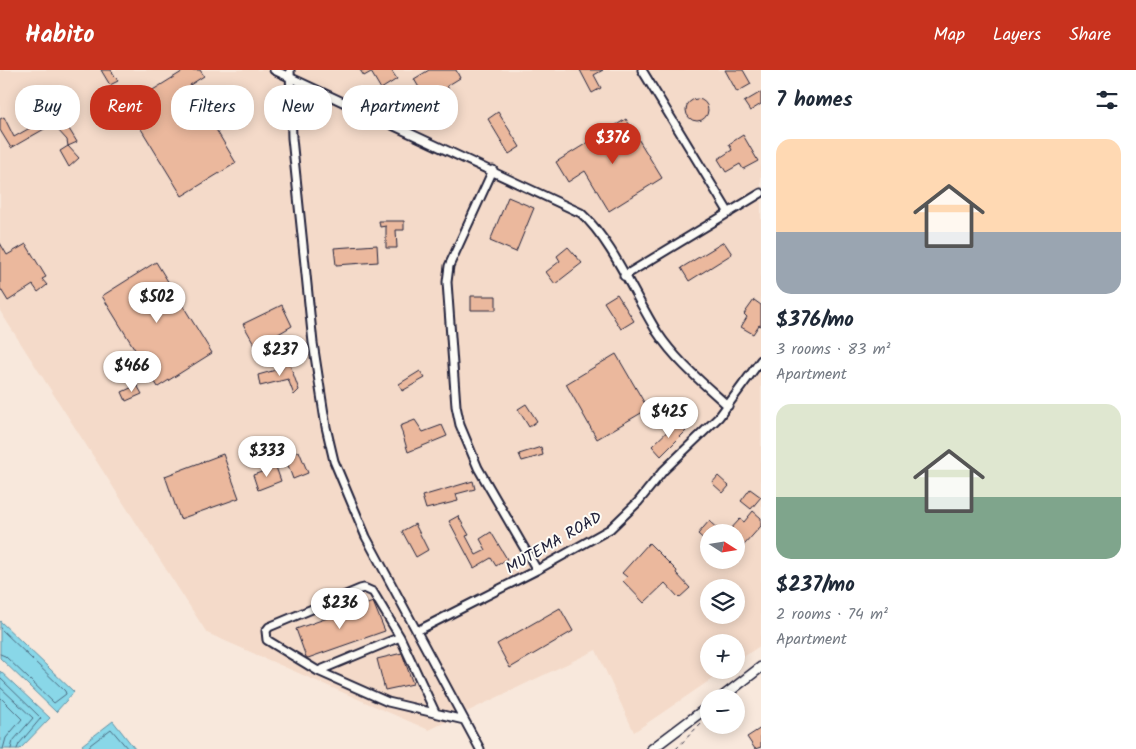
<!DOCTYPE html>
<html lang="en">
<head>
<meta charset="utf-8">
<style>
	:root { --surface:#fff; --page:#f2f2f3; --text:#1f2937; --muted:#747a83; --accent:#c8321e }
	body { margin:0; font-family:Kalam,sans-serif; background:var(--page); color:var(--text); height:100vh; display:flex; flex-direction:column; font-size:19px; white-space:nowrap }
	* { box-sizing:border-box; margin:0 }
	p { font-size:16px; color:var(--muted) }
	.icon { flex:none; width:28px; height:28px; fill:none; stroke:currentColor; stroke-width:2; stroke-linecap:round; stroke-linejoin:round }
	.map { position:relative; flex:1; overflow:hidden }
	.panel { display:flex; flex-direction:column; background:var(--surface); width:375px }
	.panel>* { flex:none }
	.guide { position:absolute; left:15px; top:15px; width:475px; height:45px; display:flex; gap:10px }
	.needle { width:32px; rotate:102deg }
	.buttons { position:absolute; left:700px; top:454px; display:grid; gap:10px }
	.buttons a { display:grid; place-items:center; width:45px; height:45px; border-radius:50%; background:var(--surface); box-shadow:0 2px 12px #0003; font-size:25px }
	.price { position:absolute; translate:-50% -42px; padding:0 11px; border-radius:18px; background:#fff; color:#222; font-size:16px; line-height:32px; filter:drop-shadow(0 1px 2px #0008) }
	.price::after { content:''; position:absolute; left:50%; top:30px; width:15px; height:11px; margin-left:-8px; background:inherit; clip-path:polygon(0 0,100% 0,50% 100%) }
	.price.on { background:var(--accent); color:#fff }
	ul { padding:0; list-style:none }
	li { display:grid; align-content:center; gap:10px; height:265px; padding:0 15px }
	li span { display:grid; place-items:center; height:155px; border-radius:15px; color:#555 }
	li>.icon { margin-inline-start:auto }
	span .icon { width:90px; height:90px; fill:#fffc; stroke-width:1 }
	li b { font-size:21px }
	h2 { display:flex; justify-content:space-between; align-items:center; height:60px; padding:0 15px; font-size:21px }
	.chip { padding:0 18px; border-radius:20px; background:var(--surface); box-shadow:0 2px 12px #0003; font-size:18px; line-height:45px }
	.chip.on { background:var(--accent); color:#fff }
	header { display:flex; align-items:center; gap:30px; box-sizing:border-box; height:70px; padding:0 25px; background:var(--accent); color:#fff }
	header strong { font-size:24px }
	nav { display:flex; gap:28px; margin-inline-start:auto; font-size:18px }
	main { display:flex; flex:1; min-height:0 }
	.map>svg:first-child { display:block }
</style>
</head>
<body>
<header>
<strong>Habito</strong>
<nav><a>Map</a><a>Layers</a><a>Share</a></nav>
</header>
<main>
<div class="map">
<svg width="761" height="679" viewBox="0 0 761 679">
	<rect width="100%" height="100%" fill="#f8e8dc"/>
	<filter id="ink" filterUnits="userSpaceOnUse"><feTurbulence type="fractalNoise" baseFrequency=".02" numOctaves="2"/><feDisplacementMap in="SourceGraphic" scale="10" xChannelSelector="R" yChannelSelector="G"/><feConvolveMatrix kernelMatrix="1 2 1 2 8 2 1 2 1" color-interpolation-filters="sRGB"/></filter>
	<g filter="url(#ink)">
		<path fill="#f4dac9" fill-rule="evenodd" d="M0,0H761V575L736,592V572H709V600H725L634,662L596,580L429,660L207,563L0,241ZM709,462H736V490H709ZM709,518H736V545H709Z"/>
		<path fill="#89d7e8" stroke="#608fa3" d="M0,551L74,622L56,642L0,588Z
			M0,601L50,648L20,679H0Z
			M113,651L135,679H85L82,675Z"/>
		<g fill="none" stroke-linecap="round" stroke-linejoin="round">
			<path stroke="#4b6a80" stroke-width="1" d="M0,558L65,621L66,624L54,633L5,586L0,584
				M0,608L41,648L19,674L17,679
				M0,617L33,648L13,671L11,679
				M0,627L22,649L6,668L3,679
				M89,679L90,675L111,659L128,679"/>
		</g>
		<path fill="#ebb89d" stroke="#22223b" d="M101,0H111L118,11L110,15Z
			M185,0H200L204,6L190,15L199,31L211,25L219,39L208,46L236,93L182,126L127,36Z
			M360,0H391L397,9L381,19L371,2L364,6Z
			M429,0H456L460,8L447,16L450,21L414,44L405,31L421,21L414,9Z
			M580,0H603L594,5L601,18L592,23Z
			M725,0H743L751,14L737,22Z
			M761,22V34L750,41L744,32Z
			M686 40a11 11 0 1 1 22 0a11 11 0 1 1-22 0Z
			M498,42L520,77L509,84L488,49Z
			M4,47L14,67L42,51L46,58L11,78L0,60V49Z
			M626,49L662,108L609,141L585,101L568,112L556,92Z
			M66,54L77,72L68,76L67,70L57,59Z
			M743,65L758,91L743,99L740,94L726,102L718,89L732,80L729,74Z
			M68,76L79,88L69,97L60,81Z
			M508,127L534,138L516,182L490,171Z
			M379,151H404V160H396L397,178H386V156L380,157Z
			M724,172L732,184L689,211L681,198Z
			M0,173L7,185L26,174L46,207L42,209L47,215L38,222L33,215L8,231L0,218Z
			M377,175L378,192L336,195L334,178Z
			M568,177L582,193L555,214L546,202L560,191L557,186Z
			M156,192L212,283L158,317L102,226Z
			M617,224L634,251L621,259L604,232Z
			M471,226H496V240H471Z
			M754,230L761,235V256L759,255L753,264L741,257L747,247L744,244Z
			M282,235L292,256L256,277L243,254Z
			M616,284L648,339L597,369L566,314Z
			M289,292L299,320L294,325L288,309L260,316L258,305L283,298L282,293Z
			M420,301L425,308L402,321L399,314Z
			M137,315L142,324L126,331L122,322Z
			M526,334L537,351L529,357L518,339Z
			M415,350L423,362L442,355L447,366L408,382L400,356Z
			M677,352L686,361L661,386L652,376Z
			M541,377L543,385L522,391L519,384Z
			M299,381L308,403L293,409L285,387Z
			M223,384L239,428L180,449L165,406Z
			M276,397L281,411L258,420L253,405Z
			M718,406L729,416L723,423L712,413Z
			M473,411L475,419L456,424L458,431L426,439L422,426Z
			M750,419L761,427L751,439L741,431Z
			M753,441L761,448V456L736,484V462H728L740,449L744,452Z
			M458,446L469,465L466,466L476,485L486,480L480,469L491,462L507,489L496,496L491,488L474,498L449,451Z
			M709,451L721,462H709V474L698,464Z
			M415,454L428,480L416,487L402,461Z
			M649,473L677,501L676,503L690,518L679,528L665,513L644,533L623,511L627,507L622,503Z
			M373,532L385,561L308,588L306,587L296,559Z
			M560,538L573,561L510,598L497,574Z
			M402,583L413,614L385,620L377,589Z
			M761,658V677L755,679L747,667Z"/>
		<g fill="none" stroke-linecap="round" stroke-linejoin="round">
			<defs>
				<path id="minor" d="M274,0L581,143C612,171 634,225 657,262C676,291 703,313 728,336
					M290,0L292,68L313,273L326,357L334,391L366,467L480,679
					M642,0L729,143
					M493,100L449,196L447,212L456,336L460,355L478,398L537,500
					M624,206L761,123
					M417,561L537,500L610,459L638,432L663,401L719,347L761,290
					M318,601L400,567
					M435,642L400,567L373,522L364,518L360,519L269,557L266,561L267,570L318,601L388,632L464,650"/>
				<path id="major" d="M721,628L761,597
					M652,679L709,636"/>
			</defs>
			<use href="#minor" stroke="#22223b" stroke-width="11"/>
			<use href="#major" stroke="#22223b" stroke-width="12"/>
			<path stroke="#22223b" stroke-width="1" stroke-dasharray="4 4" stroke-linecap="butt" d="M676,679L703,651"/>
			<use href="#minor" stroke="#fdfcf7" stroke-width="7"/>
			<use href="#major" stroke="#fdfcf7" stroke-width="9"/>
		</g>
	</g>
	<g text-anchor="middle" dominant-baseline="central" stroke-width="4" stroke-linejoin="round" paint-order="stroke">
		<g font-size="16" fill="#22223b" stroke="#fdfcf7">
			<text transform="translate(554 473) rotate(-30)">MUTEMA ROAD</text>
		</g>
	</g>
</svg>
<div class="buttons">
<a><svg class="needle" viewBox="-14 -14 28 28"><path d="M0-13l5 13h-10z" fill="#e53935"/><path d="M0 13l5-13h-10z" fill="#747a83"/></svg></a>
<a><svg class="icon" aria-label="layers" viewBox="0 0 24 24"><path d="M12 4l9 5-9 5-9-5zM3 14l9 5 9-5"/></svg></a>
<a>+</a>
<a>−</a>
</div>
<b class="price on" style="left:613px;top:95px">$376</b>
<b class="price" style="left:157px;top:254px">$502</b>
<b class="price" style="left:280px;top:307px">$237</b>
<b class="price" style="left:132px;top:323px">$466</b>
<b class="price" style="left:669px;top:369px">$425</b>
<b class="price" style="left:267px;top:408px">$333</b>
<b class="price" style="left:340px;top:560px">$236</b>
<div class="guide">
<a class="chip">Buy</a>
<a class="chip on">Rent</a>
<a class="chip">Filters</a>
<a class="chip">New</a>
<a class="chip">Apartment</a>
</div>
</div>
<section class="panel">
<h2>7 homes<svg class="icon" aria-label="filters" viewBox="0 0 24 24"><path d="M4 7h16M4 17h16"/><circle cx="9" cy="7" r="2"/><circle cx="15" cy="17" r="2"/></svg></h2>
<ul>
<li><span style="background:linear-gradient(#ffd9b3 60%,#9aa5b1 0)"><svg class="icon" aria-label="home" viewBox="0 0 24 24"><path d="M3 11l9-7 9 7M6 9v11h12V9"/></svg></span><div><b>$376/mo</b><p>3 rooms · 83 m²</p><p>Apartment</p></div></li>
<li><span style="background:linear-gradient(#dfe7d0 60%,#7fa58c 0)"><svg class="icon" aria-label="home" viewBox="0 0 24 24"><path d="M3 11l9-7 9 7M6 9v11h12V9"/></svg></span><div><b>$237/mo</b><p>2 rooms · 74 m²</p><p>Apartment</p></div></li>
</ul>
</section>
</main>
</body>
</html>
